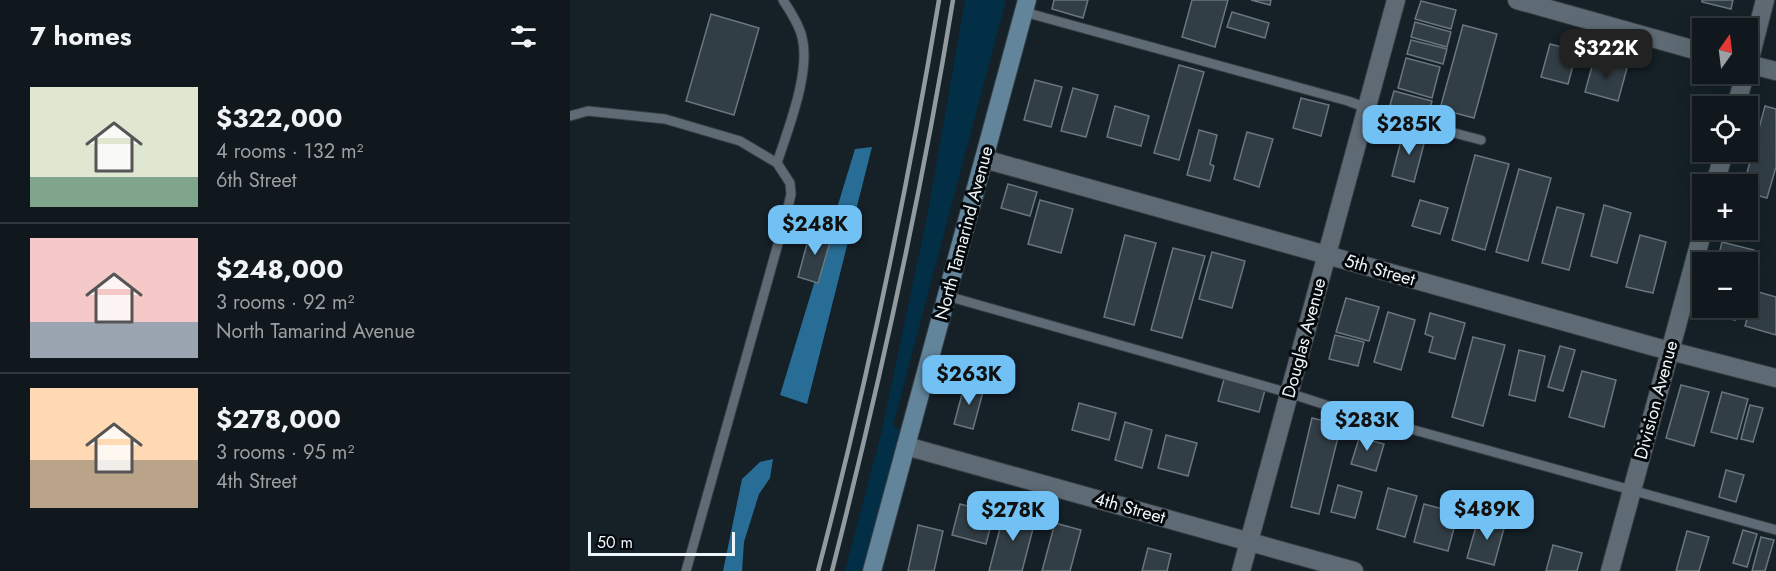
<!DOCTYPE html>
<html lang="en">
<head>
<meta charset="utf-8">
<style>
	:root { --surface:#10181d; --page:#192126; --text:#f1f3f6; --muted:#9ca0a4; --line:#30373b; --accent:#71c1f5 }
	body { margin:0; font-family:Jost,sans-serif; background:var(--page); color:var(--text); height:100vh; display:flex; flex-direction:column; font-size:22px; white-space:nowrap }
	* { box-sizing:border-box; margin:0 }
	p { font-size:20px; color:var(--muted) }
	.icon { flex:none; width:33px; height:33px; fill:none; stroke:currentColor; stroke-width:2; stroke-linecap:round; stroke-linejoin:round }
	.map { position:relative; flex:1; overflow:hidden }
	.side { display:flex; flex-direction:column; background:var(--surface); width:570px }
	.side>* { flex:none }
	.needle { width:39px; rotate:14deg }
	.tools { position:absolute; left:1122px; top:18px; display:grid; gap:12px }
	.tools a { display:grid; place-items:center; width:66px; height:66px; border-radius:0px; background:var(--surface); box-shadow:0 6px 24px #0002,0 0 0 2px var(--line); font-size:30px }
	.scale { position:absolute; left:18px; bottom:15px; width:147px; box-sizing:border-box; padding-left:6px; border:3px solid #eef5fa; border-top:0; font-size:16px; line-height:21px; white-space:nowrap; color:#eef5fa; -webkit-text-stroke:4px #05090c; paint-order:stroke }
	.price { position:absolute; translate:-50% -51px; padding:0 14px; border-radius:12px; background:var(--accent); color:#111; font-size:20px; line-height:39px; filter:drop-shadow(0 2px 3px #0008) }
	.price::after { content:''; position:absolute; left:50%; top:36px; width:18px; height:14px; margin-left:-9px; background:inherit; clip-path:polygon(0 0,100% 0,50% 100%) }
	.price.on { background:#222; color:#fff }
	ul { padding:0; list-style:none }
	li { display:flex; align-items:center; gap:18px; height:150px; padding:0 30px }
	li+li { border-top:2px solid var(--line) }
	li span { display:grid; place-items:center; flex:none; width:168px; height:120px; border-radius:0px; color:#555 }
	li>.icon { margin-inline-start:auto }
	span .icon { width:72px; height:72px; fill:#fffc; stroke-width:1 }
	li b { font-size:26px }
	h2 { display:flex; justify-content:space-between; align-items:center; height:72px; padding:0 30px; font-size:26px }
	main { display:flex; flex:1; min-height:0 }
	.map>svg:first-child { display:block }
</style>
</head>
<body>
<main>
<section class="side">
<h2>7 homes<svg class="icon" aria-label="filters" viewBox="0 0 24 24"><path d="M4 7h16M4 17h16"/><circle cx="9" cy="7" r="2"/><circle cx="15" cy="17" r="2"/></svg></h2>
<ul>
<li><span style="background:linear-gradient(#dfe7d0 75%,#7fa58c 0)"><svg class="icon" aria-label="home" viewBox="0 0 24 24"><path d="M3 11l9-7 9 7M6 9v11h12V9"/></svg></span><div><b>$322,000</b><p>4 rooms · 132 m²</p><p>6th Street</p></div></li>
<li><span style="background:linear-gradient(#f6c9c9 70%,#9aa5b1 0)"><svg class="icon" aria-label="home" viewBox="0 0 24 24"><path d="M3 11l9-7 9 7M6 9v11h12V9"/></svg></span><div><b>$248,000</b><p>3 rooms · 92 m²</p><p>North Tamarind Avenue</p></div></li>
<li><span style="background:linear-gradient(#ffd9b3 60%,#b9a48a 0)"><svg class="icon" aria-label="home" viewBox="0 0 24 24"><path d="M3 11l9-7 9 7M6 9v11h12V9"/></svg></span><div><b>$278,000</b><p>3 rooms · 95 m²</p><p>4th Street</p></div></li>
</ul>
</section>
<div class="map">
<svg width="1206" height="571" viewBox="0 0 1206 571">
	<rect width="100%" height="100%" fill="#152027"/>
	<path fill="#022e46" d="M395,0H436L323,425L331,431L292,571H275L311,434L358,212Z"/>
	<path fill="#286d96" d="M302,147L237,404L210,395L285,149Z
		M203,459L200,478L189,494L174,542L172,571H153L172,479L190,462Z"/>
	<path fill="#323e46" stroke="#69767f" stroke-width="1.5" d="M484,0H518L513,18L482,9Z
		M622,0H658L645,47L612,37Z
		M681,0H701L700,5Z
		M1132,0H1163L1161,9L1132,2Z
		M851,1L886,10L881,29L845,19Z
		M662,12L699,23L695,38L657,27Z
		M141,14L189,28L164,115L116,101Z
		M845,22L881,32L877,47L841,37Z
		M893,25L927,34L904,118L870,109Z
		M841,40L877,49L873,64L837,54Z
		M980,44L1007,51L998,84L971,77Z
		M836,58L870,67L862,98L828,88Z
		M1024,59L1057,68L1048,101L1015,92Z
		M609,65L634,72L609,160L584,153Z
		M465,80L492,87L481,127L454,120Z
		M503,88L528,95L516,137L491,131Z
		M824,91L862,101L858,116L820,105Z
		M731,98L759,105L751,136L723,128Z
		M545,106L579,116L571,146L537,137Z
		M1195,106L1206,109V167L1197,198L1178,193V184H1174Z
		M834,129L856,136L844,182L822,176Z
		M629,130L647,135L640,164L644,166L640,181L617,175Z
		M677,132L703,139L689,187L664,179Z
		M905,155L939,164L915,250L882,240Z
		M949,169L981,178L958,261L926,252Z
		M438,184L467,192L460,216L431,208Z
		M470,200L503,209L491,253L458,244Z
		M850,200L878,208L870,234L842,226Z
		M1034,205L1061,213L1047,263L1021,256Z
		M987,207L1014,214L999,270L972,263Z
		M241,229L262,235L248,283L228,277Z
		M555,235L586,243L564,325L534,317Z
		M1070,235L1096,242L1083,293L1056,287Z
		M1152,242L1184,250L1178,276V262H1147Z
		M603,248L635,256L612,338L581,330Z
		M642,252L675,261L662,308L629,299Z
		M1185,291L1206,297V335L1175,326Z
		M776,298L809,307L799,341L766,332Z
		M1134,308H1169L1165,320L1133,312Z
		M818,312L845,320L831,370L804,362Z
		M860,313L895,323L885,359L859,352L863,337L855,334Z
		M765,335L794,342L788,366L759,359Z
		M903,337L935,345L913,426L882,417Z
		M990,346L1005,350L993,391L978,387Z
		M949,350L975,356L965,401L939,395Z
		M1012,371L1046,380L1034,427L999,417Z
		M654,379L695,390L689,412L648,401Z
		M395,383L414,388L403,429L384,424Z
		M1111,385L1139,392L1124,446L1096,438Z
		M1152,392L1178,399L1167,439L1141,432Z
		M509,403L546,413L539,440L502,430Z
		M1180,405L1193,408L1183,442L1171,439Z
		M742,418L771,425L749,514L721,507Z
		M555,422L582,430L572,468L545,460Z
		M792,429L801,432L799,440L814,444L806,471L781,464Z
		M596,435L627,443L618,476L588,468Z
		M1156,470L1174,475L1166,502L1149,497Z
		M768,485L792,492L785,518L761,512Z
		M818,488L847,496L835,537L807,529Z
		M390,504L424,513L416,544L382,535Z
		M854,504L888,513L878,551L844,542Z
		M435,509L466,517L452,571H419Z
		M920,517L936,521L924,565L897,558L907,523L918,526Z
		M485,523L511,530L500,571H472Z
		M348,525L373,531L364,571H338Z
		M1173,530L1187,534L1177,567L1163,563Z
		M1117,531L1139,537L1129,571H1106Z
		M1191,537L1204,540L1195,571H1182Z
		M983,545L1012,553L1007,571H976Z
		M578,548L601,554L597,571H572Z"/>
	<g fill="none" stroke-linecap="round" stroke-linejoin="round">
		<defs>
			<path id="lane" d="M454,12L778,101L816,115L911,140
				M0,116L18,111L95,119L170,141L207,163L220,183L221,194L217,212L116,571
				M207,163C218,129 241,72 232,37C229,24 220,11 213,0
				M377,296L719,393L768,409L1206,530"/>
			<path id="street" d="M947,0L1132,52
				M1178,64L1206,71
				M1178,66L1195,0
				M1166,106L1175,74
				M414,159L1085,347L1206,378
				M1145,184L1154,152
				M336,446L784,571
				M671,571L826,0
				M1040,571L1133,230"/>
			<path id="secondary" d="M302,571L457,0"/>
		</defs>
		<use href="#lane" stroke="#363d43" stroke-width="11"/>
		<use href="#street" stroke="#363d43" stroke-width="20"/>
		<use href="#secondary" stroke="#363d43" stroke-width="20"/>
		<use href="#lane" stroke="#5f6b74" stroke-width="9"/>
		<use href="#street" stroke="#5f6b74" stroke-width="18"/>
		<use href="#secondary" stroke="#62859c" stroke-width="18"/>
		<path stroke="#919a9f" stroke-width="4.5" d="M248,571C297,383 337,192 369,0
			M262,571C310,382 352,192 383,0"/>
	</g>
	<g text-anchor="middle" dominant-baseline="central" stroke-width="6" stroke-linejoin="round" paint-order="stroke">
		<g font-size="18" fill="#eef5fa" stroke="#05090c">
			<text transform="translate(394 233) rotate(-75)">North Tamarind Avenue</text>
			<text transform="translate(810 270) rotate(16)">5th Street</text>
			<text transform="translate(734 338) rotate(-75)">Douglas Avenue</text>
			<text transform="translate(1086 400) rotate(-75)">Division Avenue</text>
			<text transform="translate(560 508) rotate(16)">4th Street</text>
		</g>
	</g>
</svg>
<div class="tools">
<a><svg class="needle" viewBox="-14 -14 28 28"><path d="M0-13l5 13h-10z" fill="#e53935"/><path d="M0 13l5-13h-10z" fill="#9ca0a4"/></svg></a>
<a><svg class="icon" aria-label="locate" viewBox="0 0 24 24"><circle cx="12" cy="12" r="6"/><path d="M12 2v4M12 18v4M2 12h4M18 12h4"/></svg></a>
<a>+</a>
<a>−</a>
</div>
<div class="scale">50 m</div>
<b class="price on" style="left:1036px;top:80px">$322K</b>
<b class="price" style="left:839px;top:156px">$285K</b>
<b class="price" style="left:245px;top:256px">$248K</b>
<b class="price" style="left:399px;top:406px">$263K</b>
<b class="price" style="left:797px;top:452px">$283K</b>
<b class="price" style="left:917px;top:541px">$489K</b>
<b class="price" style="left:443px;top:542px">$278K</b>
</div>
</main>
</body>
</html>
